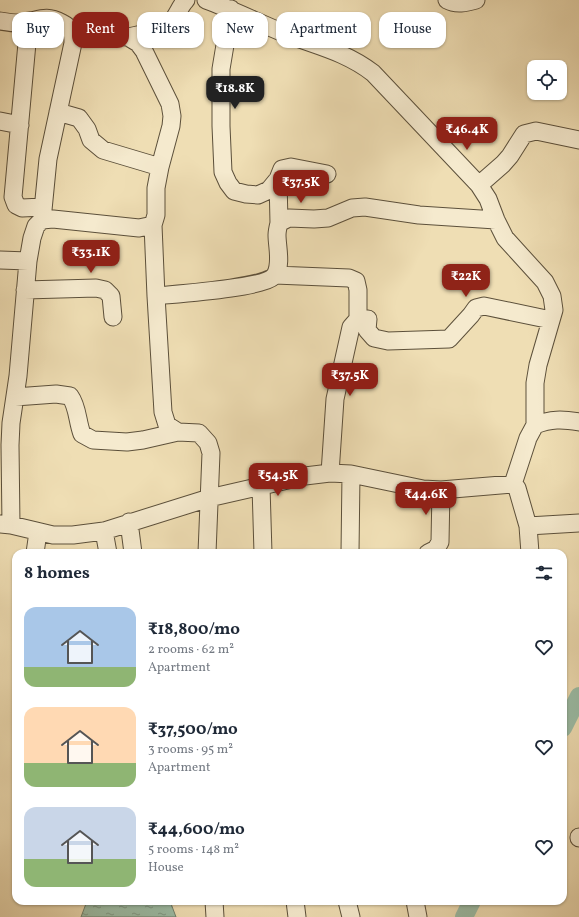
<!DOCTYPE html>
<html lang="en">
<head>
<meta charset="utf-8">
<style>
	:root { --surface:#fff; --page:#f2f2f3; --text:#1f2937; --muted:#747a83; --accent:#8f2418 }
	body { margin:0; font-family:Vollkorn,serif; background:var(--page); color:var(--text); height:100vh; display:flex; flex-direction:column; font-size:15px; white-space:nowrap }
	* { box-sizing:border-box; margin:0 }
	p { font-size:13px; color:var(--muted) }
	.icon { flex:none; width:22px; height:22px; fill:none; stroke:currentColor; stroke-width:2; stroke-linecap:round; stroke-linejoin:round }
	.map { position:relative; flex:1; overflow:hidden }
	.sheet { position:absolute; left:12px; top:549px; width:555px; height:356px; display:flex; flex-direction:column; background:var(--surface); border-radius:12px; box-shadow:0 1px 3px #0004 }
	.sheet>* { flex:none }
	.hud { position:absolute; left:12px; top:12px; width:555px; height:36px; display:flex; gap:8px }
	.fabs { position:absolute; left:527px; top:60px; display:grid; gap:8px }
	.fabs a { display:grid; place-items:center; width:40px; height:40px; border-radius:8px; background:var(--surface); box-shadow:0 1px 3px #0004; font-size:20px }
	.price { position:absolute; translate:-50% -34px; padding:0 9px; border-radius:8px; background:var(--accent); color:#fff; font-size:13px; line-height:26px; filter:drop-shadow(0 1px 2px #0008) }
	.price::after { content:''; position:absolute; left:50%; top:24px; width:12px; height:9px; margin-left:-6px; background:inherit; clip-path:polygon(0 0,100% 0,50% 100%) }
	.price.on { background:#222; color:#fff }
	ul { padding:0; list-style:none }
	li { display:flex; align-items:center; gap:12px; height:100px; padding:0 12px }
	li span { display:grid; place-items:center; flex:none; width:112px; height:80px; border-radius:12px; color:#555 }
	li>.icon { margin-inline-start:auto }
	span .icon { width:48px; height:48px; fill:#fffc; stroke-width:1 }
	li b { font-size:17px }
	h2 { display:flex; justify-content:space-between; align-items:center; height:48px; padding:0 12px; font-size:17px }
	.chip { padding:0 14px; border-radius:12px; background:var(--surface); box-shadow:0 1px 3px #0004; font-size:14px; line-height:36px }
	.chip.on { background:var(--accent); color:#fff }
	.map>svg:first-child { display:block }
</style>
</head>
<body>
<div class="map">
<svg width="579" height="917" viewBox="0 0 579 917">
	<defs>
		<pattern id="water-ripples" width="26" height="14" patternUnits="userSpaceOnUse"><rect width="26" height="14" fill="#9bbda7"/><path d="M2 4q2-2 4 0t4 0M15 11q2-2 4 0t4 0" fill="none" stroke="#7f9987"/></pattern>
	</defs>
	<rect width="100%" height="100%" fill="#efdeb4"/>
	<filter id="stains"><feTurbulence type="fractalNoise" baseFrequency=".005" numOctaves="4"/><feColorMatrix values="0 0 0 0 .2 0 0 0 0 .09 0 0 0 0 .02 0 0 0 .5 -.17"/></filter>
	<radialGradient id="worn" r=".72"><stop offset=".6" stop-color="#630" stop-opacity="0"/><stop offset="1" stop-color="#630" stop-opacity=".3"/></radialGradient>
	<path fill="url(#water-ripples)" stroke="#6e7f6c" d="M87,901H170L176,917H81Z"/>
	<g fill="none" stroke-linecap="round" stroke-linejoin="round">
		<path stroke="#9bbda7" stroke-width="18" d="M563,728L579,696
			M464,917L472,901"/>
		<defs>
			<path id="street" d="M206,0C233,10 259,23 286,34C317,46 346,52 373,73L479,185L488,199L496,220L505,238L545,282L552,296L554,310L538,365L535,383V425
				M447,0C456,5 466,3 476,0
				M231,9L221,69V126L223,172L228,183L234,191L246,194L258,195L269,190L278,179
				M0,21C6,22 13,23 19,23C38,22 43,13 62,23C72,28 73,33 73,43L48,159L42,220
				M29,21L13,197L16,205L22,208L43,207
				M128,37C141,34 164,31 172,21C178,14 180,6 186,0
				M58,112L79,118L87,129L91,140L103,150L160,167
				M0,121L20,125
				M479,185L503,164L510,156L524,134L536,131L579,140
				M279,223L278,179L282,169L291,167L327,174
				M153,225L156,296L163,412L167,425L178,432L199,433L208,443L211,453L207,553
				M0,260L28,261
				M275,275L349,278L356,281L358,290V319
				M25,290L96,288L105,290L111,296L113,317
				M156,296C175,294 267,288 275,275C282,264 277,247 277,235C277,231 278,227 279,223L289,218L314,219L328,218L352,208L365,207L419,215L496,220
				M15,397L56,394L70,396C78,407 77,421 82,434L93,440L127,442L143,440L178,432
				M330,473L335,399L351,327L358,319H368L367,330L374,338L388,341L449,339L471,315L476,308L484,306L551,320
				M513,484L528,438L535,425C551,419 562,419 579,422
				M261,486L263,553
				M129,522L133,553
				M0,524L11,525L53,535H73L104,531L209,498L305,476L330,473L351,474L423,489L441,490L513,484L517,488L528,526L530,553
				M11,525L10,445L11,423L18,376L28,261L32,238L36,226L42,220L53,219L139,228L153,225L156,215V188L160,167L171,126L172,116L170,104L144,51L138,43L128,37L73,34
				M528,526L579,523
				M104,531L108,553
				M35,553L38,532
				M350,553L351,474
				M428,553L436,549L440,542L441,490
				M579,837V838
				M214,901L215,917
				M295,901L297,917
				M347,901L351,917
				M415,901L418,917"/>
		</defs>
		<use href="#street" stroke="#5c503b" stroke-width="19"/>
		<use href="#street" stroke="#f5eace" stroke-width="17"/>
	</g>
	<rect width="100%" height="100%" filter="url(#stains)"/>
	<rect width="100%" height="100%" fill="url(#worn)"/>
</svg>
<div class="fabs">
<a><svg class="icon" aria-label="locate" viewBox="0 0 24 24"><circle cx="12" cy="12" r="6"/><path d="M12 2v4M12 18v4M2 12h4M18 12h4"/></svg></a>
</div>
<b class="price on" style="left:235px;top:110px">₹18.8K</b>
<b class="price" style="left:467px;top:151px">₹46.4K</b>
<b class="price" style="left:301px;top:204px">₹37.5K</b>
<b class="price" style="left:91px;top:274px">₹33.1K</b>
<b class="price" style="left:466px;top:298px">₹22K</b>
<b class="price" style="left:350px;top:397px">₹37.5K</b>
<b class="price" style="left:278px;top:497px">₹54.5K</b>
<b class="price" style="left:426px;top:516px">₹44.6K</b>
<div class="hud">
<a class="chip">Buy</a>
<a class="chip on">Rent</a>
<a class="chip">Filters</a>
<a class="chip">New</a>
<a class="chip">Apartment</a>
<a class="chip">House</a>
</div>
<section class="sheet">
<h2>8 homes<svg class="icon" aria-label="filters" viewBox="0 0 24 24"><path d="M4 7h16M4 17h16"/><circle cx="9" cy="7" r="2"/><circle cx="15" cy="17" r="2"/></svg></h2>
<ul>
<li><span style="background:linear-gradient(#a9c7e8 75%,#8fb573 0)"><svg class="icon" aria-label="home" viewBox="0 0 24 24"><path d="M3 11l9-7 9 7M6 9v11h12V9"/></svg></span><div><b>₹18,800/mo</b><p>2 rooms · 62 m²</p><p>Apartment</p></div><svg class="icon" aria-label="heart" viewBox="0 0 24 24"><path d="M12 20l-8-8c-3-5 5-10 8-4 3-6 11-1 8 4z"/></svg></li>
<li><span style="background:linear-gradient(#ffd9b3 70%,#8fb573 0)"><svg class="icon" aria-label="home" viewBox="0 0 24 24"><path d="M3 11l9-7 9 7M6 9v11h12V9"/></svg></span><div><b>₹37,500/mo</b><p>3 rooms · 95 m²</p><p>Apartment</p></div><svg class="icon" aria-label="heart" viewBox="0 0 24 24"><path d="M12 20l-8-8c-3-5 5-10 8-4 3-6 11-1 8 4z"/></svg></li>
<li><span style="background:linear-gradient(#c9d6e8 65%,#8fb573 0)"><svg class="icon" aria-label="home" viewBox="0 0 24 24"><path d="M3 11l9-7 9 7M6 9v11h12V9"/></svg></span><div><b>₹44,600/mo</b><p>5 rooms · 148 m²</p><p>House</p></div><svg class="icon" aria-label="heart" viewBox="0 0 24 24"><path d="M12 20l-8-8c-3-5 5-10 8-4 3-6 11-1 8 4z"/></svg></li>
</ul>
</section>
</div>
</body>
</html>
